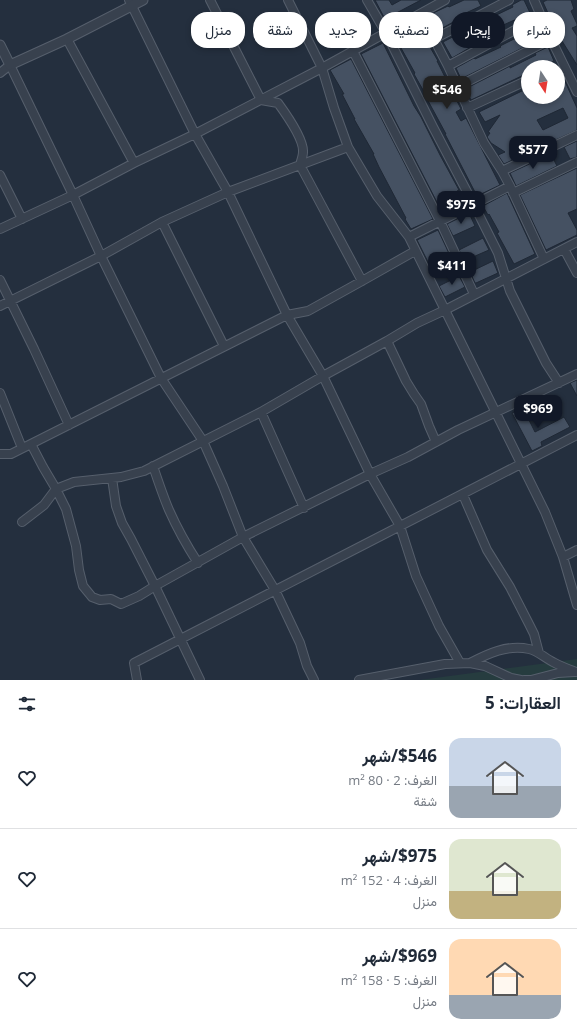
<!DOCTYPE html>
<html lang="ar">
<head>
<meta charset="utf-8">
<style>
	:root { --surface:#fff; --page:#f6f6f7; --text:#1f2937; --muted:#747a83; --line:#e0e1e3; --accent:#111827 }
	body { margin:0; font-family:"Open Sans",Vazirmatn,sans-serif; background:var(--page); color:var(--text); direction:rtl; height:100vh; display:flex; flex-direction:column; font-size:15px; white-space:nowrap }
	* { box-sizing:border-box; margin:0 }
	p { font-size:13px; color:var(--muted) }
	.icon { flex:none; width:22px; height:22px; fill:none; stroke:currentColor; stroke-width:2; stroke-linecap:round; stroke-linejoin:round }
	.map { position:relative; height:680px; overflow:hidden; direction:ltr }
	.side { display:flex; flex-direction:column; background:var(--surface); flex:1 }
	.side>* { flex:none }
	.top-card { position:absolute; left:12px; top:12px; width:553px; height:36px; direction:rtl; display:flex; gap:8px }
	.needle { width:26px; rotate:168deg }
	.controls { position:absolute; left:521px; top:60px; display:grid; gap:8px }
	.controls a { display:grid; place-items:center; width:44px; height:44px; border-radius:50%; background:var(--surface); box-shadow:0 2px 6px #0003; font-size:20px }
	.price { position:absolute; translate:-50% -34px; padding:0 9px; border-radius:8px; background:var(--accent); color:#fff; font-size:13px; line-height:26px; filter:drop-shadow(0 1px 2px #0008) }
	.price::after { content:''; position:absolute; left:50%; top:24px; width:12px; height:9px; margin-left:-6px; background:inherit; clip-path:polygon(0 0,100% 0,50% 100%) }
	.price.active { background:#222; color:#fff }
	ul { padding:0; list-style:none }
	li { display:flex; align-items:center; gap:12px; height:100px; padding:0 16px }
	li+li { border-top:1px solid var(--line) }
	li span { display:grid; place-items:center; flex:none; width:112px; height:80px; border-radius:12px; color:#555 }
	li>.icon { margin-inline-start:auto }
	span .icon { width:48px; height:48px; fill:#fffc; stroke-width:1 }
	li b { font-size:17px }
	h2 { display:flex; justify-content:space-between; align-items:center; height:48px; padding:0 16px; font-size:17px }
	.tag { padding:0 14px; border-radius:16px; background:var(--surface); box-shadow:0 2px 6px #0003; font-size:14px; line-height:36px }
	.tag.active { background:var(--accent); color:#fff }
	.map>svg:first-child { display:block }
</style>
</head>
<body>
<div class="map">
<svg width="577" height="680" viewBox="0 0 577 680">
	<rect width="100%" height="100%" fill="#242f3e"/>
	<path fill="#263c3f" d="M577,659V680H420Z"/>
	<path fill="#455162" stroke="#1f2835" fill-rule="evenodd" d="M375,0H389L392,5L401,0H421L385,19Z
		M464,0H478L481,6L455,18L457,20L437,31L429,15L448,6L449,7Z
		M521,0H524L531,15L521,21L519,18L490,31L492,35L482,40L473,25L485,19L486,20L513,7L512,5Z
		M547,0H571L574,9L571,11L577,24V26L572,28L577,36V65L557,33L543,2Z
		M418,23L424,35H423L438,61H437L461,109L456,112L461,121L466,118L500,185L477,196L445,134H446L426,97H427L414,74L415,73L401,48L402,47L395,34Z
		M538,24L544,37L461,79L456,68L474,58L475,59L501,47L500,46L526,33L525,31Z
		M462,32L471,47L452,58L443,42Z
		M383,43L414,106L421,117L440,155L459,190L457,191L464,203L443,214L361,54Z
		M548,47L554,61L542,67H528V73L471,100L465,89L510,66V68L536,55L535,53Z
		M351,59L433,219L411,229L405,219L406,218L379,167L373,154H374L354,119H355L342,94H344L330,70Z
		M558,66L577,108V130L504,164L498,155L505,152L491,143L487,137L490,133L488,132L500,115L485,122L479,112L528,88V97H558ZM563,108L568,118L543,130L537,120Z
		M577,141V157L570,159L564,147Z
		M551,154L557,166L516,186L510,173Z
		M577,168V209L568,213L577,230V235L546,250L520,195Z
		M507,193L535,254L514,264L497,233L499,232L489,214L488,215L483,206Z
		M469,213L475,226L453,236L447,224Z
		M438,230L453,262L433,272L417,240Z
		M483,238L489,250L466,260L464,257L463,258L459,250Z
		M493,261L498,273L476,283H475L470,272Z
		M459,276L465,287L445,297L439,286Z
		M577,380V396L570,383Z
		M523,408L535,432L564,417L570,427L541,442L542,446L532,451L512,413Z"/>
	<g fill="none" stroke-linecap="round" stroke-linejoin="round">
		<defs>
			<path id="minor" d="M129,0L195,134L228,192L287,315L323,376L370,474L400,526L416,576L439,626L460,663
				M210,0L261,100L278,103C286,114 304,139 303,152C303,156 301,161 300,165L362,281
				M288,0L322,68L445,0
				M367,0L386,33L433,127L474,205L498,253L510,291L546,363L559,383
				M534,0L551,39L577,92
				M421,14L448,66L484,143L502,171L510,186L544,259
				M67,39L134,163
				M434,39L509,0
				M353,51L440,221L474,294
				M448,66L541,16
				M0,73L10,65L73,195L134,163L195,134L322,68L334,108L348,147L377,196L409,237L445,310L577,242
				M457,87L551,39
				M467,108L528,80
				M502,171L577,135
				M0,175L22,219
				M513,193L577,162
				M162,222L224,346
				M0,229L73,195L101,256L161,378L203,441L223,486L243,537L275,590L300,643L307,666L314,680
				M409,237L510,186
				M564,249L577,273
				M0,280L34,349L69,425
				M0,306L101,256L162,222L228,192L348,147
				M387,341L406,381L414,394L421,404L429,426L436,442
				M0,393L22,448
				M261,412L304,508
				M31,444L43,467L56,489L66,509L76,546L79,570L83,586L92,597L100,600L111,599L121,604L139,596L155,586L243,537L370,474L408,457L458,430L577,374
				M0,454H11L287,315L308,311L362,281L415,251
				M153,466C158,481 163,496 169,510C177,528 187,546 198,563
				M112,478L116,506L122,523L131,539L155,586L200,680
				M463,495L487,550L510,587L529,624L534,634L539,653
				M22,522L44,505L56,489L74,482L121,477L144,471L261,412L323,376L387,341L417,323L445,310L545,512L563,557L577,605
				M563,557L577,550
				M470,663C487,654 508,644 529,649C538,651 545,658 553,662C560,666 568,669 576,672
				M137,680L134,663C281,586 430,512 577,435
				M359,680L445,664L470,663L485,666L511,678L521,680
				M524,680H531L558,673L574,672"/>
			<path id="tertiary" d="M0,45L10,65L67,39L143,0"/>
		</defs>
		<use href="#minor" stroke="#565f6c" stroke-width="10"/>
		<use href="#tertiary" stroke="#565f6c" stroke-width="11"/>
		<use href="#minor" stroke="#38414e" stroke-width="8"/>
		<use href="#tertiary" stroke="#38414e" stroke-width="9"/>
	</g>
</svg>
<div class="controls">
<a><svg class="needle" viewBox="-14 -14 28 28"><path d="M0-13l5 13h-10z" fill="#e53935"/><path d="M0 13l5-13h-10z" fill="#747a83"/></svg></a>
</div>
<b class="price active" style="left:447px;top:110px">$546</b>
<b class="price" style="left:533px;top:170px">$577</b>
<b class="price" style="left:461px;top:225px">$975</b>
<b class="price" style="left:452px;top:286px">$411</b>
<b class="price" style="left:538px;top:429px">$969</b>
<div class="top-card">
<a class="tag">شراء</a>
<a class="tag active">إيجار</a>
<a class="tag">تصفية</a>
<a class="tag">جديد</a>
<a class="tag">شقة</a>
<a class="tag">منزل</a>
</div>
</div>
<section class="side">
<h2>العقارات: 5<svg class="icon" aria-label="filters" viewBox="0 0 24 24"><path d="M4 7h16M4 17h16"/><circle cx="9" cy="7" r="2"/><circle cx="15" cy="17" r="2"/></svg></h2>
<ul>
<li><span style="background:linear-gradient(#c9d6e8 60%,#9aa5b1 0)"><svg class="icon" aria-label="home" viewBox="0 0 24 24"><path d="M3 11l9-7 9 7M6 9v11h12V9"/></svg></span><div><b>$546/شهر</b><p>الغرف: 2 · 80 m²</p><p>شقة</p></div><svg class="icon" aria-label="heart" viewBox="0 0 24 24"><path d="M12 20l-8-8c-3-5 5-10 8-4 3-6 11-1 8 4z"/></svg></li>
<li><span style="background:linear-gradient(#dfe7d0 65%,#c2b280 0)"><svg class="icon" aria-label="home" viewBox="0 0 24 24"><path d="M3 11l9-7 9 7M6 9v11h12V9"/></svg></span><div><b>$975/شهر</b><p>الغرف: 4 · 152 m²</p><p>منزل</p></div><svg class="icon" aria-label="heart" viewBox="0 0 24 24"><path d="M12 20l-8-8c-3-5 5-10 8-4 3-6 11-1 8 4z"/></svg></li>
<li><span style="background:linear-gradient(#ffd9b3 70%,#9aa5b1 0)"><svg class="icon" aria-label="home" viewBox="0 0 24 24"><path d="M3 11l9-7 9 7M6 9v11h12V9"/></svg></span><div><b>$969/شهر</b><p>الغرف: 5 · 158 m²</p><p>منزل</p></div><svg class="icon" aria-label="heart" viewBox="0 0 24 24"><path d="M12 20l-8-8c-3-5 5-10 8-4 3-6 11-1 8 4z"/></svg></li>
</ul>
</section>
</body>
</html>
